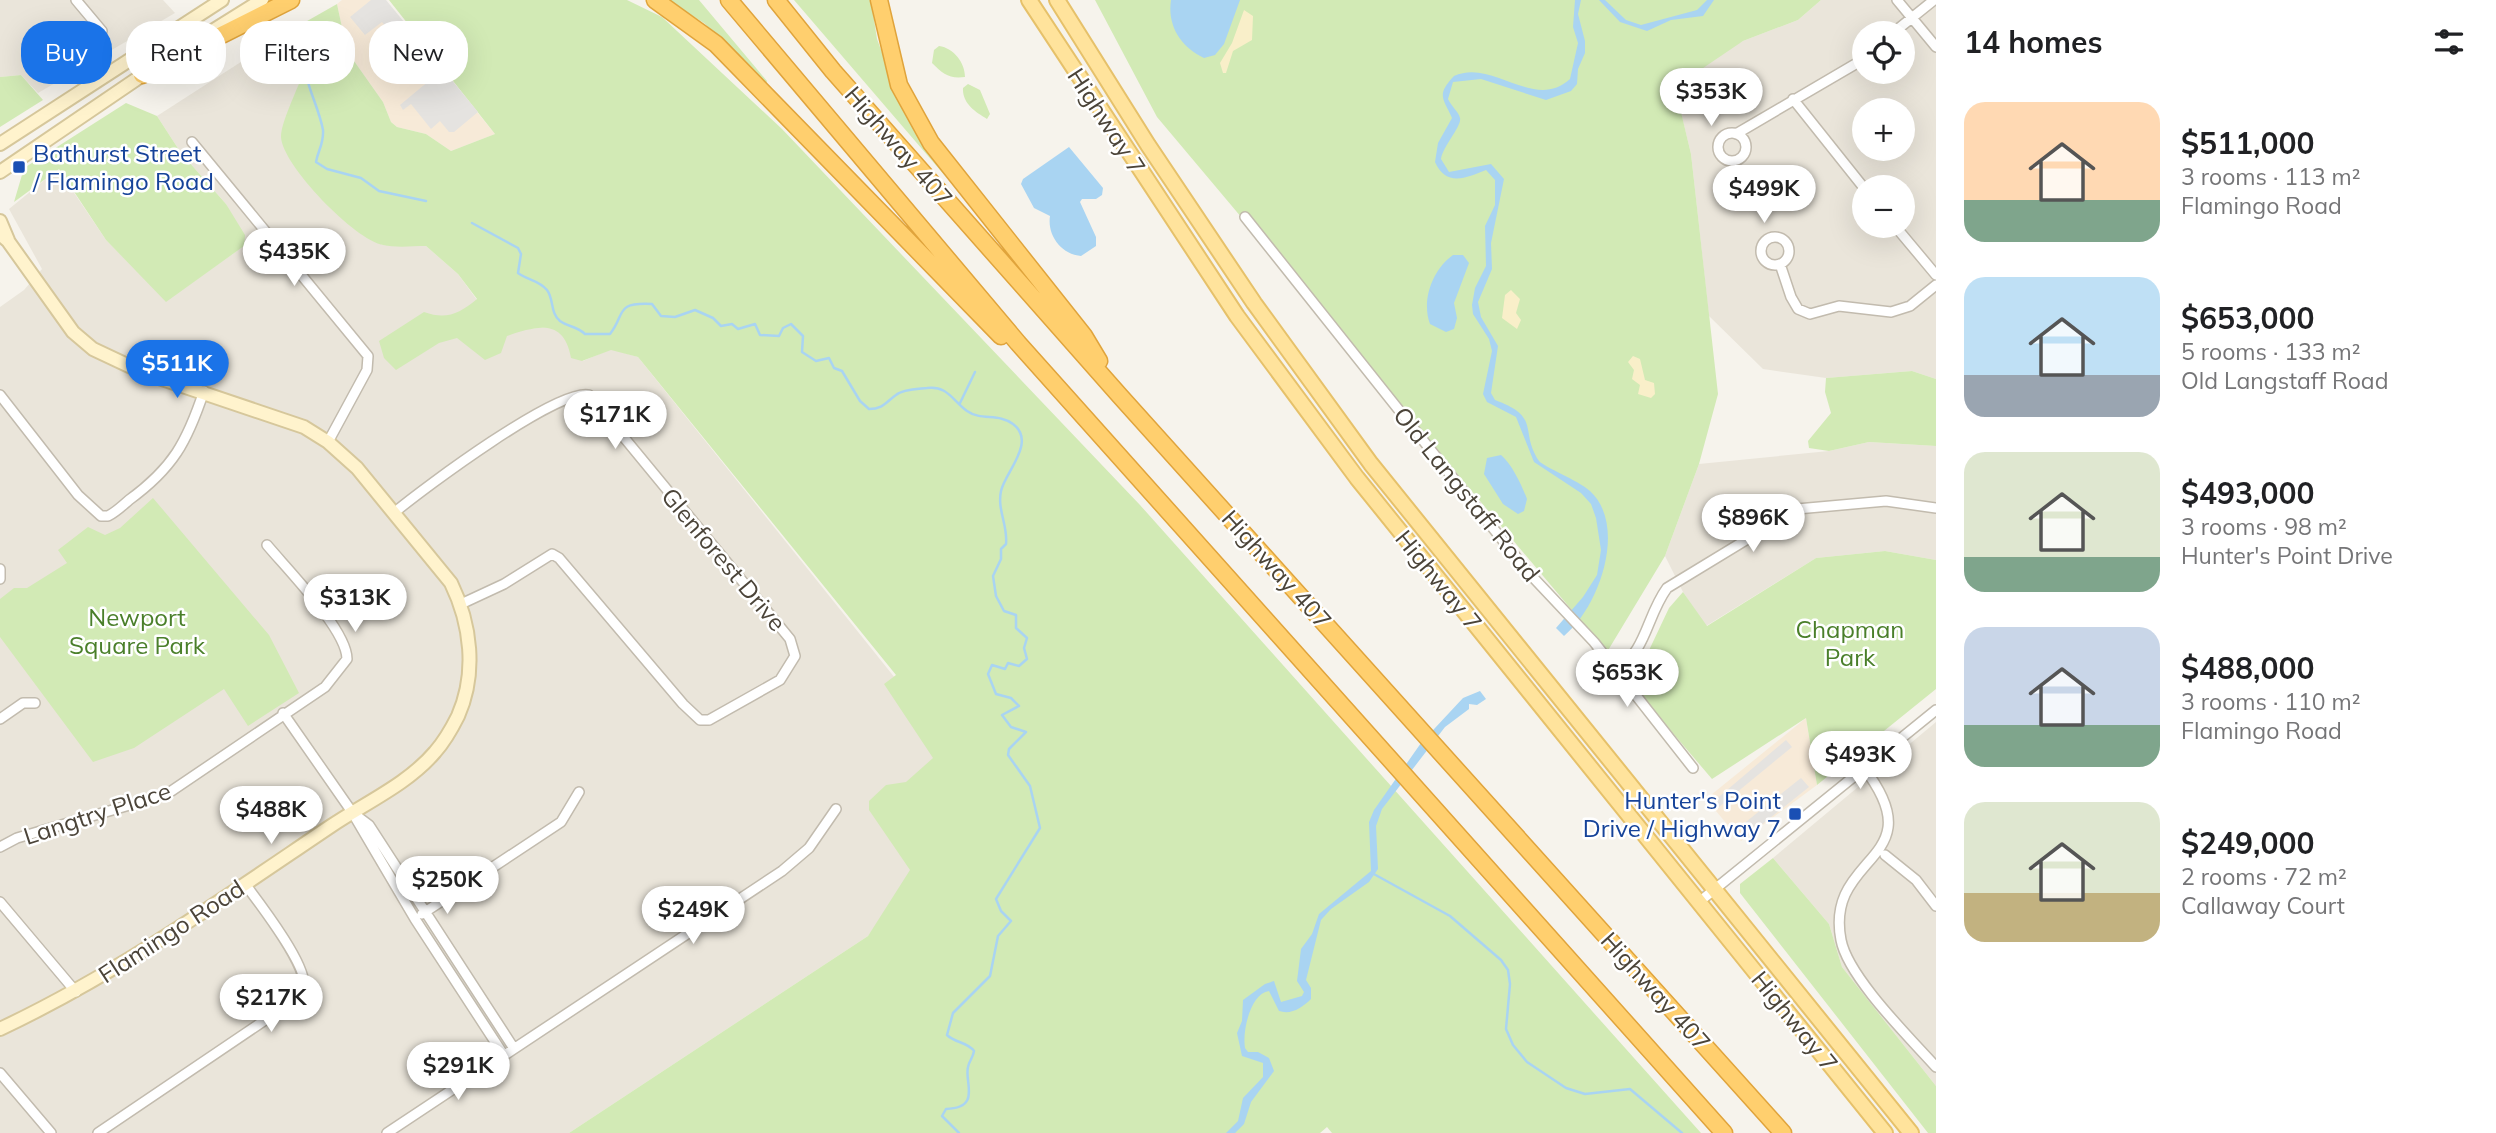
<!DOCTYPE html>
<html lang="en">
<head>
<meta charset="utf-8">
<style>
	:root { --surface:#fff; --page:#f6f6f6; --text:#202124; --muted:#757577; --accent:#1a73e8 }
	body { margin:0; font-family:Mulish,sans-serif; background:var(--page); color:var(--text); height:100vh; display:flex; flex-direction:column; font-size:26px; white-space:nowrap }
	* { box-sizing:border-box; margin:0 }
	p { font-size:23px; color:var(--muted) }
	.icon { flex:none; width:38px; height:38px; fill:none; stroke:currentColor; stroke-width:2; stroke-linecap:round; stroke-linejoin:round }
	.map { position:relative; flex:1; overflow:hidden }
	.panel { display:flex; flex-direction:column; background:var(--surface); width:560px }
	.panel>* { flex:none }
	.top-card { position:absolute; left:21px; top:21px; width:665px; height:63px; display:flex; gap:14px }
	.buttons { position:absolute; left:1852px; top:21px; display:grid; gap:14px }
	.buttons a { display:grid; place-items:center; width:63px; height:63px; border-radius:50%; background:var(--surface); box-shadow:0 7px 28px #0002; font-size:35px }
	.price { position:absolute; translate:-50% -60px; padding:0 16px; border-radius:24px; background:#fff; color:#222; font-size:23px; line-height:46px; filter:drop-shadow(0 2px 4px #0008) }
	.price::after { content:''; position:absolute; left:50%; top:42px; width:21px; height:16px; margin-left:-10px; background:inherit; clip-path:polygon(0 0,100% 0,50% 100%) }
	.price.selected { background:var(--accent); color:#fff }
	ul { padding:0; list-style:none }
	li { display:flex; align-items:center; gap:21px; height:175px; padding:0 28px }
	li span { display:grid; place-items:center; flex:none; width:196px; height:140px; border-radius:21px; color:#555 }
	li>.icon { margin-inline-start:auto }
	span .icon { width:84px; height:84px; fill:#fffc; stroke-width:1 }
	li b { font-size:30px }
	h2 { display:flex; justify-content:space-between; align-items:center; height:84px; padding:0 28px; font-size:30px }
	.tag { padding:0 24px; border-radius:28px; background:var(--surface); box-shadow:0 7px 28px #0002; font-size:24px; line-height:63px }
	.tag.selected { background:var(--accent); color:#fff }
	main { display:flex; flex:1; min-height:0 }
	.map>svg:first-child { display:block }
</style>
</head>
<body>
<main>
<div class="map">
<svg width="1936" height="1133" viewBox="0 0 1936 1133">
	<rect width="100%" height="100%" fill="#f6f3ec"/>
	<path fill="#eae5da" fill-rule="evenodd" d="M0,0H163L175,13L38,93L21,75L0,77Z
		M1821,0H1936V379L1912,371L1826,378L1763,369L1709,316L1691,154L1672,76L1743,41L1798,20ZM1864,33H1902V72H1864ZM1864,110H1902V149H1864ZM1864,187H1902V226H1864Z
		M286,33L302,75L281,136L382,245L426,246L458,274L477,300L527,329L549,327L558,330L583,361L611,349L638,357L895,678L974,799L868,936L569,1133H0V307L24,290L42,269L9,209L58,169L106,240L166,301L244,246L226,204L181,153L157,116Z
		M1869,442L1936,446V560L1885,551L1816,558L1706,626L1683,592L1665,556L1699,464L1829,451Z
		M1936,722V1086L1842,967L1829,924L1773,858Z"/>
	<path fill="#f7ead8" d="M342,0H385L495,134L451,151L426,134L397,127L391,122L383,102L347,51L337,4Z
		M1806,718L1817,785L1741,841L1706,799Z"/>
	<path fill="#d2eab5" d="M389,0H627L662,17L782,129L1140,505L1701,1133H1332L1327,1127L1320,1133H569L868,936L910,870L869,810V801L886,785L906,782L933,758L884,684L896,675L638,357L611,350L582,361L571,358C564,318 537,326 507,336L501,353L485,360L457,338L439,343L396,370L384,358L379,341L424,312C446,320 459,314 477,299L458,274L426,246C413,246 396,248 383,245C355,240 282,165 281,137C281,122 297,91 302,75L286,33L337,4L347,51L383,102L391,122L397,127L426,134L451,151L495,134Z
		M667,0H699L767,81L766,84L704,23Z
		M794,0H871L877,39L901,104L946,177Z
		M1095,0H1821L1798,20L1743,41L1675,87L1691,154L1718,394L1699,464L1665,556L1607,652L1157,117Z
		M939,46C954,48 965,63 965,77C949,79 943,74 932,63L934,50Z
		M21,75L43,100L0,127V77Z
		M968,84L980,90L990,114L987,119C975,112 962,103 963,88Z
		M126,103L157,116L181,153L226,204L245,235L244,246L166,302L106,240L59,169L14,202L24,168Z
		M1912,371L1936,379V446L1869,442L1829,451L1809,448L1808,441L1831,413L1825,392L1826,378Z
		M153,498L269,635L299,693L248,726L224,689L134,748L93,762L0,637V599L14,588H27L67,563L58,550L88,527L105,535L120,528Z
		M1885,551L1936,560V689L1817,785L1806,718L1712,779L1625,677L1643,663L1669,608L1683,592L1707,626L1816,558Z
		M1773,858L1829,924L1842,967L1936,1086V1133H1928L1740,893V884Z"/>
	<path fill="#f9efc9" d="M1244,10L1253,16L1252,40L1233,51L1226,73H1223L1220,63L1232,43Z
		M1511,290L1520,299L1516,313L1521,320L1517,329L1502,318L1505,295Z
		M1633,356L1640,359L1645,380L1654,383L1655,394L1651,398L1638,394L1640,385L1632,379L1634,370L1628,362Z"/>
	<path fill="#e5e3e0" d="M371,0H386L478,112L454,132H449L440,121L431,129L411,104L403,110L400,105L430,80L382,22L365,35L350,17Z
		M1786,740L1792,747L1719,807L1714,801Z
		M1801,778L1809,787L1750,834L1742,825Z"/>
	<path fill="#a9d4f2" d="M1171,0H1240L1224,44L1215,55L1204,58C1181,47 1167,26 1171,0Z
		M1575,0H1581L1578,14L1585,41V53L1578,69L1577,84L1571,91L1546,100L1481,79L1453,82L1448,99C1451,106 1459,112 1460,118C1462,126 1443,146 1441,159L1449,172L1491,164L1504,179L1491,243L1492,269L1478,302L1481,317L1498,346L1491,393L1495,400C1542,417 1519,431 1539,461C1544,467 1578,480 1590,491C1628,526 1599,608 1564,636L1556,628L1583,597L1597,575L1601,550L1596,518L1591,504L1581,493L1534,462L1516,417L1487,402L1483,394L1492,351L1489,339L1473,314L1472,305L1475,288L1486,266L1485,226L1495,205V180L1486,170C1466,178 1446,187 1435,162L1438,143L1452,118C1443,98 1436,95 1454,76C1493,58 1534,112 1570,79L1578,43L1573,27Z
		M1599,0H1605L1626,20L1641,25L1697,10L1707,0H1714L1703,16L1671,20L1647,31L1620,22Z
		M1069,147L1103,188L1102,195L1096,199H1082L1080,202L1096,237V246L1081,256C1061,254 1047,235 1050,216L1034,208L1021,184L1023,179Z
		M1453,255H1463L1469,263L1454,303L1457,318L1454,329L1446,332L1430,324C1421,300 1433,269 1453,255Z
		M1501,455C1512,464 1522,486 1527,499L1524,511L1518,514L1503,504L1484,474L1487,458Z
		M1480,691L1486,699L1477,705L1469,704V709L1445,727L1382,809L1376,826L1378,869L1369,882L1331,909L1321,920L1306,980L1311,988V999C1302,1008 1291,1015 1279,1011L1269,991C1251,993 1242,1030 1245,1048L1248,1052H1258L1269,1058L1274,1071L1251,1102L1244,1124L1235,1133H1226L1238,1121L1243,1098L1263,1077V1063L1242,1056L1237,1033L1242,1021L1243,1000L1265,984L1274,981L1281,1002L1302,996L1304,992L1297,981L1301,949L1312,934L1319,914L1371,871L1369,822L1374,810L1421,743L1463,698Z"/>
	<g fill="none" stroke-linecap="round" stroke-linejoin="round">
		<path stroke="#a9d4f2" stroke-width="2.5" d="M314,26C288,59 317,96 323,130C324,144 318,150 316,162L327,169L361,178L379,191L426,201
			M472,223L518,248L521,254L518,273C527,280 539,280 547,290C554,299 550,313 560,321C568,327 577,326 585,334H610C626,314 614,302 652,304L661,316L675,317L695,310L713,318L721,326L732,324L738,329L755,324L760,335L779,336L783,328L791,324L803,336L802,352L816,361L829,358L834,368L842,371L860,401L869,409C883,409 886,402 896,395C903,389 919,389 927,388C947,385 953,401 967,411C981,421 999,413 1013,424C1037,442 1005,472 1001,491C997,510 1008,525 1006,544L1001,549V559L993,576L996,596L1004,611L1016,615V628L1027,638L1024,648L1027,659L1019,666L1008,663L1005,669L992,665L988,674L996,694L1011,698L1019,706L1002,715L1011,727L1026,732L1009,749L1008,755L1030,786L1040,828L996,899L1001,911L1011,921L998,936L990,976L953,1013L947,1035C955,1043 968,1042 974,1051C973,1058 969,1061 968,1067C964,1082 982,1108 946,1109L942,1116L959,1133
			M960,403L975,372
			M1372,873L1450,916L1501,960L1508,970L1510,984L1506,1029L1513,1045L1527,1062L1566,1088L1585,1094L1630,1089L1682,1133"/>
		<defs>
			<path id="street" d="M76,0L102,31
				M1897,0L1936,47
				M1893,33L1934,0
				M1793,99L1864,188
				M1718 147a14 14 0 1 1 28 0a14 14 0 1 1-28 0Z
				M1736,134L1864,59
				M192,142L368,356L367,370L328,442
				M1245,217L1528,572L1594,642L1693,768
				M1895,226L1936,275
				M1761 251a14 14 0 1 1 28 0a14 14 0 1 1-28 0Z
				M1780,264L1791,297L1798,309L1810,314L1839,306L1891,312L1910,306L1936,285
				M0,395L78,495L101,516H108C116,512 122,506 129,500C173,468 187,442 204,391
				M395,512C424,488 558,388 589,395L790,639L795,656L780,680L709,720H700L683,704L559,558L552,554L504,584L461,604
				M0,569V579
				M1616,670C1647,651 1646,617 1667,588L1797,509L1886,501L1936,508
				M283,713L352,812L415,919L503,1054
				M0,719L23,703H35
				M1864,768C1936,862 1824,853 1841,940C1848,977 1910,1038 1936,1067
				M353,813L369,825L513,1047
				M0,847L17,838L167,794L325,687L347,659C347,630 287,569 267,545
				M1885,855L1916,880L1936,906
				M0,902L76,992
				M1699,902L1936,710
				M422,914L561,822L579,792
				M0,1073L51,1133
				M98,1133L271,1016C281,1008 298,1000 303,987C311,970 257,900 245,884
				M387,1133L782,871L809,848L836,809"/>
			<path id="secondary" d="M201,38L262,0
				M0,144L222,0
				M0,172L147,72
				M0,221L8,240
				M0,234L8,241L73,332L93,349L144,373L304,427L328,442L357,468L451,583C471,624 477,673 458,716C452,728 443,743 435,752C408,784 365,803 331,826C224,898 117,974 0,1029"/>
			<path id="primary" d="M1029,0L1237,316L1357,478L1885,1133
				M1057,0L1148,145L1254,303L1371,464L1911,1133"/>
			<path id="highway" d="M655,0L716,44L1001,336
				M729,0L1018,343L1724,1133
				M776,0L833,71L1120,396L1783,1133
				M879,0L899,85L931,143L1084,336L1099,361
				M142,75L291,0"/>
		</defs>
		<use href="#street" stroke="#c2bbae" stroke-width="12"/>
		<use href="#secondary" stroke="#d6c79b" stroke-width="16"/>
		<use href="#primary" stroke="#e6c16a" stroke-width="18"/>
		<use href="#highway" stroke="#e0a43c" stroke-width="19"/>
		<use href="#street" stroke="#fff" stroke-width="9"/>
		<use href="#secondary" stroke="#fff3cd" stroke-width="12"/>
		<use href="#primary" stroke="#ffe39c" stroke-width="14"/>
		<use href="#highway" stroke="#ffcf6e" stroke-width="16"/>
	</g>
	<g fill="#1a4fb4" stroke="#fff" stroke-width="2.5">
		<rect x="12" y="160" width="14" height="14" rx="3.5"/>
		<rect x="1788" y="807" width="14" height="14" rx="3.5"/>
	</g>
	<g text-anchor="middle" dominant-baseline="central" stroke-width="5" stroke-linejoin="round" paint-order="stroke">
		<g font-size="24" fill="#4b4439" stroke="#fff">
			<text transform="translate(1107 121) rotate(57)">Highway 7</text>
			<text transform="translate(899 146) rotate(49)">Highway 407</text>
			<text transform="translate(1467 494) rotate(51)">Old Langstaff Road</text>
			<text transform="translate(724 559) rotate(50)">Glenforest Drive</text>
			<text transform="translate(1277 569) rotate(48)">Highway 407</text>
			<text transform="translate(1439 580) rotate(51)">Highway 7</text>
			<text transform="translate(97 813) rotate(-18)">Langtry Place</text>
			<text transform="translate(171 931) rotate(-33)">Flamingo Road</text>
			<text transform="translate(1656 991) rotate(48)">Highway 407</text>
			<text transform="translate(1795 1021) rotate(51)">Highway 7</text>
		</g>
		<g font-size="24" fill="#164399" stroke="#fff" text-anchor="start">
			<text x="33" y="153">Bathurst Street<tspan x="33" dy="28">/ Flamingo Road</tspan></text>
			<text x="1781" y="800" text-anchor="end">Hunter's Point<tspan x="1781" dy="28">Drive / Highway 7</tspan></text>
		</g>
		<g font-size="24" fill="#4a7f2a" stroke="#fff">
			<text x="137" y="617">Newport<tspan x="137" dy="28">Square Park</tspan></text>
			<text x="1850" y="629">Chapman<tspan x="1850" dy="28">Park</tspan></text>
		</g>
	</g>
</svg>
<div class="buttons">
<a><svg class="icon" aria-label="locate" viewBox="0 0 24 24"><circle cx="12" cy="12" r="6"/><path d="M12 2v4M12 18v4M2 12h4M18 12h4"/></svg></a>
<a>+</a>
<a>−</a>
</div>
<b class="price" style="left:1711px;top:128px">$353K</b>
<b class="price" style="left:1764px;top:225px">$499K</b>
<b class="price" style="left:294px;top:288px">$435K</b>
<b class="price selected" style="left:177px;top:400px">$511K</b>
<b class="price" style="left:615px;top:451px">$171K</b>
<b class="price" style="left:1753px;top:554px">$896K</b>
<b class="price" style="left:355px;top:634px">$313K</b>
<b class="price" style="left:1627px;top:709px">$653K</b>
<b class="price" style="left:1860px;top:791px">$493K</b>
<b class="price" style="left:271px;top:846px">$488K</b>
<b class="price" style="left:447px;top:916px">$250K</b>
<b class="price" style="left:693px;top:946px">$249K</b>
<b class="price" style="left:271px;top:1034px">$217K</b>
<b class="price" style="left:458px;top:1102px">$291K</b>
<div class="top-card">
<a class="tag selected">Buy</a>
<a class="tag">Rent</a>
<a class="tag">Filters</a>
<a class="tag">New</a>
</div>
</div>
<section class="panel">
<h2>14 homes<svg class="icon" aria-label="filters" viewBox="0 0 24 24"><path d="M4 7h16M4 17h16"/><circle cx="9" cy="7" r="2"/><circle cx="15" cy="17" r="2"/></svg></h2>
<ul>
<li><span style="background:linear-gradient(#ffd9b3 70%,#7fa58c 0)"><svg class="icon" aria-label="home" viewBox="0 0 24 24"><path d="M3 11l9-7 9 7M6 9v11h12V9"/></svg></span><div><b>$511,000</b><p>3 rooms · 113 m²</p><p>Flamingo Road</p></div></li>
<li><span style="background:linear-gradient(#bfe0f5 70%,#9aa5b1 0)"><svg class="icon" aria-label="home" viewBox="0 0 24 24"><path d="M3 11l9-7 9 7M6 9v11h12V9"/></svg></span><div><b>$653,000</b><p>5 rooms · 133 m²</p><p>Old Langstaff Road</p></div></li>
<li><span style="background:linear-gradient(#dfe7d0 75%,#7fa58c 0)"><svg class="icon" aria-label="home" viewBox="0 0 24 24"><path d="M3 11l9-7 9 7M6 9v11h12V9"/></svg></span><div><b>$493,000</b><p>3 rooms · 98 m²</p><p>Hunter's Point Drive</p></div></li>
<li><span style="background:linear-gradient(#c9d6e8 70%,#7fa58c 0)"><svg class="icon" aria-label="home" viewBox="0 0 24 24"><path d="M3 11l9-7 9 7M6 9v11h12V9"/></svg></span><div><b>$488,000</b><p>3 rooms · 110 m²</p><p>Flamingo Road</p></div></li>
<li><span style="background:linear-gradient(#dfe7d0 65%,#c2b280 0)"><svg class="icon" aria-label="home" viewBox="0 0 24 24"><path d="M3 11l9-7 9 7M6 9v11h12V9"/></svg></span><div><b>$249,000</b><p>2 rooms · 72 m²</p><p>Callaway Court</p></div></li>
</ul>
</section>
</main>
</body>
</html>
